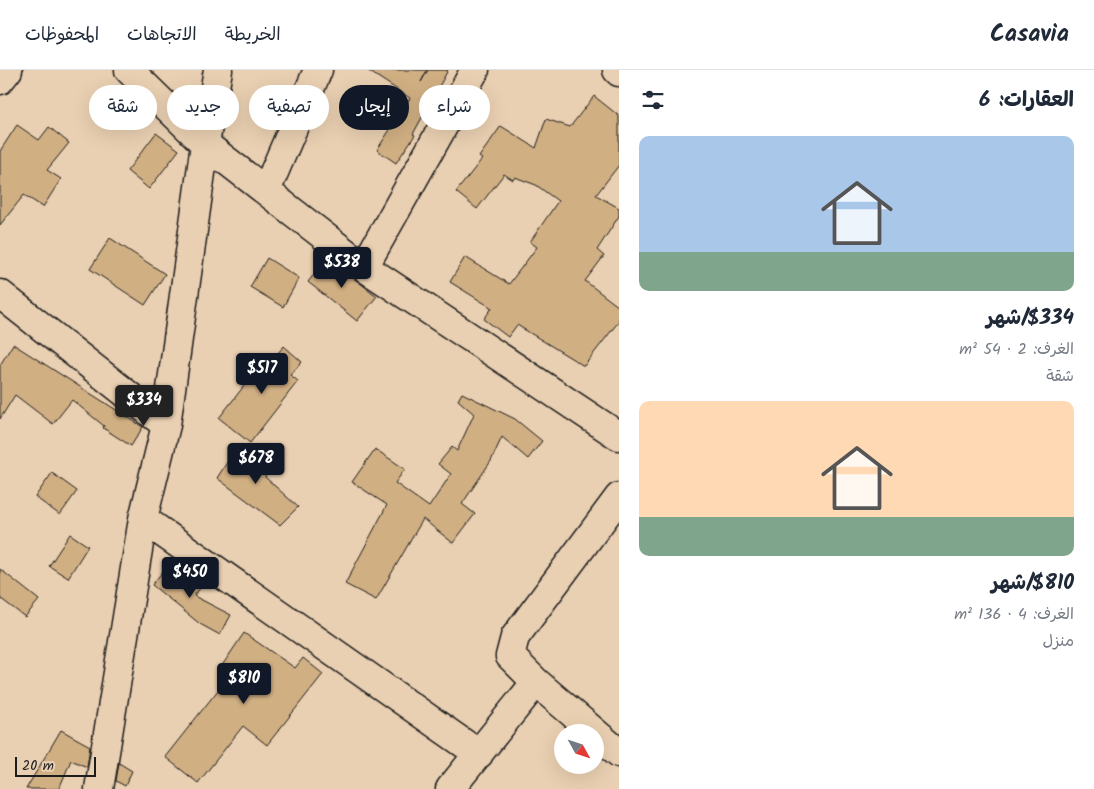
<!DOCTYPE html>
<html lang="ar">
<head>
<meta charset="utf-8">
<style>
	:root { --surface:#fff; --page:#f2f2f3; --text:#1f2937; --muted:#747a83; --line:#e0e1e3; --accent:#111827 }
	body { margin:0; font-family:Kalam,"Playpen Sans Arabic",sans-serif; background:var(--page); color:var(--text); direction:rtl; height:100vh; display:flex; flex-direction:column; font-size:19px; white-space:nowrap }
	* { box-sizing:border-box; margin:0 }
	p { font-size:16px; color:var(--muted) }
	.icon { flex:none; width:28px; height:28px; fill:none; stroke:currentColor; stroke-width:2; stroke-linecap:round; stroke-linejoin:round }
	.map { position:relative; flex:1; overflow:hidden; direction:ltr }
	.side { display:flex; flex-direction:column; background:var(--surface); width:475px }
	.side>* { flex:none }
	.banner { position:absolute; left:15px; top:15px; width:475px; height:45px; direction:rtl; display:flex; gap:10px }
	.needle { width:32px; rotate:130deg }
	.controls { position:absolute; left:554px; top:654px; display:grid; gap:10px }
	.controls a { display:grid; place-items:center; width:50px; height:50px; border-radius:50%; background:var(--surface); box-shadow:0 5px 20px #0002; font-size:25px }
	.scale { position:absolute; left:15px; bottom:12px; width:81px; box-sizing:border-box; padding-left:5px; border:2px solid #1c1c1c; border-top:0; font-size:14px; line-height:18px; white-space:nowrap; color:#1c1c1c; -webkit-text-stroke:4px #ead0b2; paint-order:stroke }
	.price { position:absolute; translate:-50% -42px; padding:0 11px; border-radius:5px; background:var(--accent); color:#fff; font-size:16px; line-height:32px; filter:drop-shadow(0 1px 2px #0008) }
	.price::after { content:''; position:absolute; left:50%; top:30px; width:15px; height:11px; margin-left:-8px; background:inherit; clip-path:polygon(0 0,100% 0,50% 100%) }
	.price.on { background:#222; color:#fff }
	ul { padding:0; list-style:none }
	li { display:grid; align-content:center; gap:10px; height:265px; padding:0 20px }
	li span { display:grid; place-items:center; height:155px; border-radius:10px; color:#555 }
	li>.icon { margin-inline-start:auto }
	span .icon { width:90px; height:90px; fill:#fffc; stroke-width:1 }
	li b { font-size:21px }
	h2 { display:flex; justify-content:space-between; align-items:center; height:60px; padding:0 20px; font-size:21px }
	.chip { padding:0 18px; border-radius:22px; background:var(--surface); box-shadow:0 5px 20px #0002; font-size:18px; line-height:45px }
	.chip.on { background:var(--accent); color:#fff }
	header { display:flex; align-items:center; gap:30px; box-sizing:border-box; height:70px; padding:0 25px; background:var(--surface); border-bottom:1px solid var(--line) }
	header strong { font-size:24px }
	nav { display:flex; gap:28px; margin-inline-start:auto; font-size:18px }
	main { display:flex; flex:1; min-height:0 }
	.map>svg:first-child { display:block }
</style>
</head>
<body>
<header>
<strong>Casavia</strong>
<nav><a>الخريطة</a><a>الاتجاهات</a><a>المحفوظات</a></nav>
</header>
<main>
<section class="side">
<h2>العقارات: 6<svg class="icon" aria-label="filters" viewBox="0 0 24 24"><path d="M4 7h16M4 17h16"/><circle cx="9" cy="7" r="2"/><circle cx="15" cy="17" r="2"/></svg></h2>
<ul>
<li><span style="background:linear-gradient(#a9c7e8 75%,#7fa58c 0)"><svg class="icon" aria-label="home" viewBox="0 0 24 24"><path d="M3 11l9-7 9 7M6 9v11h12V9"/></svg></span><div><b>$334/شهر</b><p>الغرف: 2 · 54 m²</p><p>شقة</p></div></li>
<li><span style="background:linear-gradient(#ffd9b3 75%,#7fa58c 0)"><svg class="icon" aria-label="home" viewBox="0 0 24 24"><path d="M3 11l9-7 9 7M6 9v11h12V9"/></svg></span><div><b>$810/شهر</b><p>الغرف: 4 · 136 m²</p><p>منزل</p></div></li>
</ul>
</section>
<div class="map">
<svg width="619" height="719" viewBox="0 0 619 719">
	<rect width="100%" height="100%" fill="#ead0b2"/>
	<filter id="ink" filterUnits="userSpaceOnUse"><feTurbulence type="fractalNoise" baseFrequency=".02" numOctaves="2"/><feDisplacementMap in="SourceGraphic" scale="10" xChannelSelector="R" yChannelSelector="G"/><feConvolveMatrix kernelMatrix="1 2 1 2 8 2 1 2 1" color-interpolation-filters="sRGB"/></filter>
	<g filter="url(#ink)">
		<path fill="#d0af83" stroke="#1c1c1c" d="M367,0H427L421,12L428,0H448L413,64L415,65L396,93L377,80L410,28Z
			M594,26L619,46V95L596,125L619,138V146L597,180L604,186L585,211L619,237V251L584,296L517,255L508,267L484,249L492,238L450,212L465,187L509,214L537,177L530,172L558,131L536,115L515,107L513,110L504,104L477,139L456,122L482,89L479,87L501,56L536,78L546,49L570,57Z
			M17,55L39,70L49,57L69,73L47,100L61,109L43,137L24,125L0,155V81Z
			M156,63L179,80L149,119L127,101Z
			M110,168L165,204L145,235L90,199Z
			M267,188L299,208L283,237L250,217Z
			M327,188L377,226L357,251L308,212Z
			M13,274L143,357L131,376L103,358L104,356L72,330L53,354L15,325L0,349V295Z
			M284,276L302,292L290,305L298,311L250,373L219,348L265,289L270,292Z
			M462,323L515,349L542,371L528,389L502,367L491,391L462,434L475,444L453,473L423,449L376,530L345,514L387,435L352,412L375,379L405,399L395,413L429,437L451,404L438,394L452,377L457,381L474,344L458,330Z
			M237,377L272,393L265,407L298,437L280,455L217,408Z
			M52,403L77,421L60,445L35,427Z
			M70,464L88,476L68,508L49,496Z
			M170,492L201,517L194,526L231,545L220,565L200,554L152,515Z
			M0,499L39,530L25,547L0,528Z
			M244,563L295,598L303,588L323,604L267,675L243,656L198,713L165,687L226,610L217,603Z
			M61,660L90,676L87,697L71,690L59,719H26Z
			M119,693L132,701L125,716L116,711Z"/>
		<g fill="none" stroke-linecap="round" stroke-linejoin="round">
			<defs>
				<path id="minor" d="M129,0L205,74L364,197L619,366
					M617,0L619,2
					M0,10L8,0
					M266,121L318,0
					M364,197L475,0
					M0,224L166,355
					M619,427L515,567L510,586L536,612L619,683
					M143,449L479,684
					M99,719L143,449L166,355L205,74L218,0
					M450,719L536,612"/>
			</defs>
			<use href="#minor" stroke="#1c1c1c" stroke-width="31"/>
			<use href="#minor" stroke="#ead0b2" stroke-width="28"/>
		</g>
	</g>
</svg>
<div class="controls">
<a><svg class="needle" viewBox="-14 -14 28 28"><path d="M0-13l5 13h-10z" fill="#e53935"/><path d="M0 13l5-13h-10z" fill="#747a83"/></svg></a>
</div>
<div class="scale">20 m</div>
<b class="price" style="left:342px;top:219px">$538</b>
<b class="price" style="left:262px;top:325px">$517</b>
<b class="price on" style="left:144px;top:357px">$334</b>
<b class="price" style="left:256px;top:415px">$678</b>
<b class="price" style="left:190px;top:529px">$450</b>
<b class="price" style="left:244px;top:635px">$810</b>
<div class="banner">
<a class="chip">شراء</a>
<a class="chip on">إيجار</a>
<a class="chip">تصفية</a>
<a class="chip">جديد</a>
<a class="chip">شقة</a>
</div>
</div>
</main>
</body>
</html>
